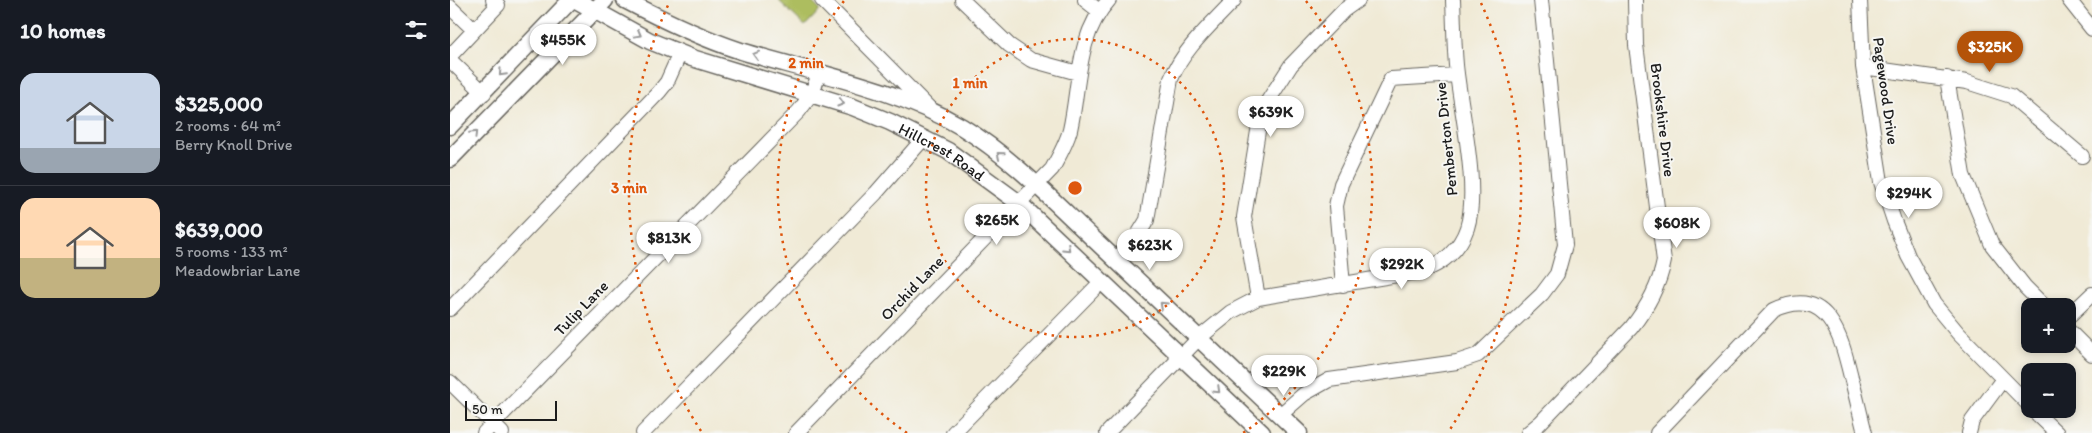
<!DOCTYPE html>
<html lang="en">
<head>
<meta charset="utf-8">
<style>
	:root { --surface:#171b24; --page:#242831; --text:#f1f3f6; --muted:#9ea1a6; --line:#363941; --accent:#b45309 }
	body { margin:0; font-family:Itim,sans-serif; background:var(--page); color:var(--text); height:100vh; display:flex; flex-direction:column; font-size:19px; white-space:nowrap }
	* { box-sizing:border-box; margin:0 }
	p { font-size:16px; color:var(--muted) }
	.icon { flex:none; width:28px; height:28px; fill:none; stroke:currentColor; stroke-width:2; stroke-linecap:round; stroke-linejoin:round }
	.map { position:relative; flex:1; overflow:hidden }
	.panel { display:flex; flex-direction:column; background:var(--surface); width:450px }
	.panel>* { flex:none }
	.buttons { position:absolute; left:1571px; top:298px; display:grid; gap:10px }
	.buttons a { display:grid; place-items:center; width:55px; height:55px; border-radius:10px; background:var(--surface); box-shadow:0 2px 8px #0003; font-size:25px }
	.scale { position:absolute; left:15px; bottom:12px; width:92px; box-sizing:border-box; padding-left:5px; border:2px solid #1c1c1c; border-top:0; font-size:14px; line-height:18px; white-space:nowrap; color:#1c1c1c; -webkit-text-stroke:4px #f6f6f2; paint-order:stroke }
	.price { position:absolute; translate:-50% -42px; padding:0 11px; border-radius:18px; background:#fff; color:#222; font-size:16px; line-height:32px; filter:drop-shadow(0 1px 2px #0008) }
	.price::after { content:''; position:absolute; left:50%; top:30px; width:15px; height:11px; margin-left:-8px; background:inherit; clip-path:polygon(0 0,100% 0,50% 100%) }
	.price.selected { background:var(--accent); color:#fff }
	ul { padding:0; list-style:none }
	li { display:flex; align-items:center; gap:15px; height:125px; padding:0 20px }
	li+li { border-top:1px solid var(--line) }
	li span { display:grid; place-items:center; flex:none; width:140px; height:100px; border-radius:15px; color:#555 }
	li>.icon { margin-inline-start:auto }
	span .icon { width:60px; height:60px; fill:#fffc; stroke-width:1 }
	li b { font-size:21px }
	h2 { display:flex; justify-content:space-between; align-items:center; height:60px; padding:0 20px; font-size:21px }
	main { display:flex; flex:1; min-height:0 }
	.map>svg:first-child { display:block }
</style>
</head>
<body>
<main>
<section class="panel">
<h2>10 homes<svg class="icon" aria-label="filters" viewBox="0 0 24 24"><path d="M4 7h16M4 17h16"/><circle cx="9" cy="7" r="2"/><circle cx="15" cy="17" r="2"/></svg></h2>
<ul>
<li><span style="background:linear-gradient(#c9d6e8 75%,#9aa5b1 0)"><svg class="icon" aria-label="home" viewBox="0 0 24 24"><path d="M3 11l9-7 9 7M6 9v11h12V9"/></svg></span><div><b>$325,000</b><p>2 rooms · 64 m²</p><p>Berry Knoll Drive</p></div></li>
<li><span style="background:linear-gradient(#ffd9b3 60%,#c2b280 0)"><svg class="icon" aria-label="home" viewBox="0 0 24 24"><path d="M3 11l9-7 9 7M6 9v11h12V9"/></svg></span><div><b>$639,000</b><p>5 rooms · 133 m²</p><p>Meadowbriar Lane</p></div></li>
</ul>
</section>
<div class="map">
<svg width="1642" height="433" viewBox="0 0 1642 433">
	<rect width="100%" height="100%" fill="#f6f6f2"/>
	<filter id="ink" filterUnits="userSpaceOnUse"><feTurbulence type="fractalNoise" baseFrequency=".02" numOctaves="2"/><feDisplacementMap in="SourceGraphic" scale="10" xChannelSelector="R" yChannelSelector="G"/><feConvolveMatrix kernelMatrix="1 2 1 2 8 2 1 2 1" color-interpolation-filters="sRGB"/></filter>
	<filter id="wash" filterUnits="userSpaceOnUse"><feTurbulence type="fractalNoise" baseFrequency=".0096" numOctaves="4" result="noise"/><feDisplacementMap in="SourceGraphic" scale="20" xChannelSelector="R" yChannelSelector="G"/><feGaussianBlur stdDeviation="1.12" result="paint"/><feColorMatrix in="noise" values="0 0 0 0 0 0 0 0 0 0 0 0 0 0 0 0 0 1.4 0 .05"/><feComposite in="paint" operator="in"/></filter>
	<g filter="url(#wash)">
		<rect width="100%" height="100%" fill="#f0ead6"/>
		<path fill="#adbd5f" stroke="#646c3e" d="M328,0H360L370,10L355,26Z"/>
	</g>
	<g filter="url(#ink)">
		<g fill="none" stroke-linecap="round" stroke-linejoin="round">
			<defs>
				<path id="minor" d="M372,0L480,109
					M512,0L559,45L581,60L628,73
					M635,0L649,11
					M1410,0L1413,67L1431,182L1444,221L1458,256L1484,304L1508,333L1580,406
					M1619,0L1642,29
					M0,7L24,30
					M0,56L48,5L43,0
					M0,60L34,93
					M1413,67L1517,82L1561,96L1632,156
					M1497,78L1513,175L1542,245L1575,287L1594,306
					M666,260L686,238L697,220L721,79C734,48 761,25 784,0
					M893,285L886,206L891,184L941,79L1007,75
					M808,298L794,217L809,125L816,104L841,65L894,10L908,0
					M0,309L209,92L217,82L230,53
					M1618,317L1642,294
					M1618,330L1642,354
					M0,382L52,433
					M1582,409L1607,433
					M830,415L854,394L879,380L1007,362L1028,355L1092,294L1107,274L1115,245L1091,0
					M34,433L349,111L361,95L370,72
					M193,433L426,193L474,138
					M346,433L602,169C609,156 616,145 620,130C630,86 626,36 659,0
					M503,433L652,281
					M657,433L749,338L781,312L808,298L972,271C993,264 1010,249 1017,228C1030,188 1010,108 1006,65C1004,43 1004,22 1003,0
					M1078,433L1090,423L1181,328C1197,308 1209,287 1214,261L1186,45L1185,0
					M1207,433L1324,310C1378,285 1391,336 1401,377C1406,395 1410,414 1415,433
					M1519,433L1522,421L1553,379"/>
				<g id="major">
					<path id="s1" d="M126,0L200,41L242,58L403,107L440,122L498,151L569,203L812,433"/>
					<path d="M175,0C213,20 251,38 291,51C364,73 446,88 512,127C563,158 606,204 649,244C716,307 783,370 849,433"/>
					<path d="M0,126L121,0"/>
					<path d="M0,159L155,0"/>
				</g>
			</defs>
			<use href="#minor" stroke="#66645d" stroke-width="16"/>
			<use href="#major" stroke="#66645d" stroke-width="19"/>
			<use href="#minor" stroke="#fff" stroke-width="14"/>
			<use href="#major" stroke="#fff" stroke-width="16"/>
		</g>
		<defs><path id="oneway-chevron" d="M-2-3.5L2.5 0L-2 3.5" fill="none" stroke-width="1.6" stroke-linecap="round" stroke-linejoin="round" transform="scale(1.25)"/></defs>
		<g stroke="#999">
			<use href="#oneway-chevron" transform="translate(188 34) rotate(29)"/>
			<use href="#oneway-chevron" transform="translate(306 55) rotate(-165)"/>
			<use href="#oneway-chevron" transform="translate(52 73) rotate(133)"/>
			<use href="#oneway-chevron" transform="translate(391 103) rotate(17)"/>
			<use href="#oneway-chevron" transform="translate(24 134) rotate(-46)"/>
			<use href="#oneway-chevron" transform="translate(550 155) rotate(-140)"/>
			<use href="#oneway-chevron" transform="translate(617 248) rotate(43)"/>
			<use href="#oneway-chevron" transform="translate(713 305) rotate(-137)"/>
			<use href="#oneway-chevron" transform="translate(767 390) rotate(44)"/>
		</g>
	</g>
	<g fill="none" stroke="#de560d" stroke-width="2.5" stroke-dasharray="2.5 5">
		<circle cx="625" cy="188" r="149"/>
		<path d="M457 433A297 297 0 0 1 394 1M856 1A297 297 0 0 1 793 433"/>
		<path d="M251 431A446 446 0 0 1 219 3M1031 3A446 446 0 0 1 999 431"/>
	</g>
	<g text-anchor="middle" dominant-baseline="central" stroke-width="4" stroke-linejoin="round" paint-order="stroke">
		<g font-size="16" fill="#1c1c1c" stroke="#f6f6f2">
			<text transform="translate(1436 91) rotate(82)">Pagewood Drive</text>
			<text transform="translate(1213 120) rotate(83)">Brookshire Drive</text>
			<text transform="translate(996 139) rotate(-96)">Pemberton Drive</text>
			<text stroke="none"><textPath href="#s1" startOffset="398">Hillcrest Road</textPath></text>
			<text transform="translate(462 288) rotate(-46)">Orchid Lane</text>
			<text transform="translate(131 308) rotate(-46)">Tulip Lane</text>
		</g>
	</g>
	<circle cx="625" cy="188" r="8" fill="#de560d" stroke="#f6f6f2" stroke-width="2.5"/>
	<g font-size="15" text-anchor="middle" font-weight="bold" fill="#de560d" stroke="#f6f6f2" stroke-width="4" stroke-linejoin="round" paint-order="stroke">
		<text x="356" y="68">2 min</text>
		<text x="520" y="88">1 min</text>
		<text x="179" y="193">3 min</text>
	</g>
</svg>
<div class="buttons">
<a>+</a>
<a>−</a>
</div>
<div class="scale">50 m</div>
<b class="price" style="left:113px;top:66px">$455K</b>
<b class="price selected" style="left:1540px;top:73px">$325K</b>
<b class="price" style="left:821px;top:138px">$639K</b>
<b class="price" style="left:1459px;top:219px">$294K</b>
<b class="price" style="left:547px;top:246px">$265K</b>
<b class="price" style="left:1227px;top:249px">$608K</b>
<b class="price" style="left:219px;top:264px">$813K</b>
<b class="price" style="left:700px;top:271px">$623K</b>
<b class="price" style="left:952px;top:290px">$292K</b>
<b class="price" style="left:834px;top:397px">$229K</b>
</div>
</main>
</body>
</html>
